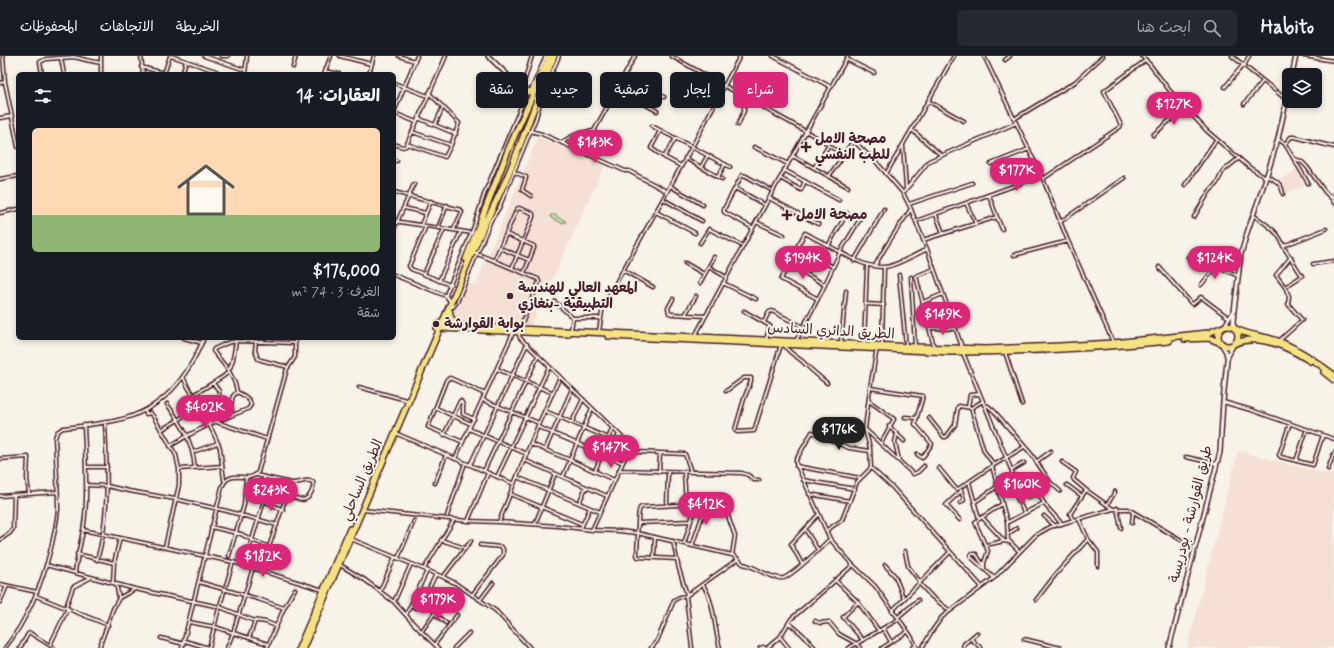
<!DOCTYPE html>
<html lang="ar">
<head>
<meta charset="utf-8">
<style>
	:root { --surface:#171b24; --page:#242831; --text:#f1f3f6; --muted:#9ea1a6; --line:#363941; --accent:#db2777 }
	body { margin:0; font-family:Mynerve,"Playpen Sans Arabic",sans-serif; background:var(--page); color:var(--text); direction:rtl; height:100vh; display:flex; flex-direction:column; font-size:15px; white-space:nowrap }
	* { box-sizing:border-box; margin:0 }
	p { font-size:13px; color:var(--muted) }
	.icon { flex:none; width:22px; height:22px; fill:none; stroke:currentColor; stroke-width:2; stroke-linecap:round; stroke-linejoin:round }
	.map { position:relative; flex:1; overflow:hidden; direction:ltr }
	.details { position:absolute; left:16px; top:16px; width:380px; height:268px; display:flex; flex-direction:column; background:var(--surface); border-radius:6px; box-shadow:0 2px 6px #0003; direction:rtl }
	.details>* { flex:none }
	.banner { position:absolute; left:408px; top:16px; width:380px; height:36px; direction:rtl; display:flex; gap:8px }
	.tools { position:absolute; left:1282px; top:12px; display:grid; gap:8px }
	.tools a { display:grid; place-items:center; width:40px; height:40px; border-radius:6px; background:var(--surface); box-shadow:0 2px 6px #0003; font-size:20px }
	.price { position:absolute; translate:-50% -34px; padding:0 9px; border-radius:14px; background:var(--accent); color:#fff; font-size:13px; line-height:26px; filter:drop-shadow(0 1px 2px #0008) }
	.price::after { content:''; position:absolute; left:50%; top:24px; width:12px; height:9px; margin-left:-6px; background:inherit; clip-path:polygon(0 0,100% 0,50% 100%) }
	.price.current { background:#222; color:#fff }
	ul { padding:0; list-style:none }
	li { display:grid; align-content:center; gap:8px; height:212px; padding:0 16px }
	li+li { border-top:1px solid var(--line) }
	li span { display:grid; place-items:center; height:124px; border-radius:6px; color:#555 }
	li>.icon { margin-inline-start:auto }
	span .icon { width:72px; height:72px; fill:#fffc; stroke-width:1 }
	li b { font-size:17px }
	h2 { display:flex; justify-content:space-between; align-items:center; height:48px; padding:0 16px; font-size:17px }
	.pill { padding:0 14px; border-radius:6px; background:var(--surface); box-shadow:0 2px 6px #0003; font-size:14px; line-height:36px }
	.pill.current { background:var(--accent); color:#fff }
	header { display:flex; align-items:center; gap:24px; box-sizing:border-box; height:56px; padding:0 20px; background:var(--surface); border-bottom:1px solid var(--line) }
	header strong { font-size:19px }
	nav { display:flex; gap:22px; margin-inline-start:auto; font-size:14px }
	.search { width:280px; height:36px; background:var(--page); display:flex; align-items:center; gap:10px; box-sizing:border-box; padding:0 14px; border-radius:6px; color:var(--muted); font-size:15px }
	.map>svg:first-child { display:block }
</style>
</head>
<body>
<header>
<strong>Habito</strong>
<div class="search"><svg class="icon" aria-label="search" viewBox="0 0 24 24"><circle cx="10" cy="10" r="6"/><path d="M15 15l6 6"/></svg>ابحث هنا</div>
<nav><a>الخريطة</a><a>الاتجاهات</a><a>المحفوظات</a></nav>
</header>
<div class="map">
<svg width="1334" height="592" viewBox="0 0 1334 592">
	<rect width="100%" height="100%" fill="#f7f3e8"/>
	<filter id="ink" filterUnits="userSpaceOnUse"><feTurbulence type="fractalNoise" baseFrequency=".025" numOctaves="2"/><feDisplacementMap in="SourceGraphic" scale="8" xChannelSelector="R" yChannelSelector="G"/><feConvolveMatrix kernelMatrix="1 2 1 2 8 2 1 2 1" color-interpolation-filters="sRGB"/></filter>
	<g filter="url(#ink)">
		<path fill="#f4e0d5" d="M538,81L605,109L531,269L458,265L453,256L464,227L476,228Z
			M1298,113L1304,123L1302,125L1304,131L1286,137L1279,124Z
			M1238,395L1334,420V592H1187Z"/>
		<path fill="#c1e39d" stroke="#868164" d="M551,159H556L557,161L566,165L565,167L563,166L562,167L551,162L550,160Z"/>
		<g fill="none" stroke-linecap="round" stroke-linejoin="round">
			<defs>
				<path id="street" d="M3,0L5,26
					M101,0V18
					M141,0L143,18
					M171,0L216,15L219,18
					M204,0L245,14
					M221,0H228
					M340,0L371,8
					M399,0L414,5
					M671,0L825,86L843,100L853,85L855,86L867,98L871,100L903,137L910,151L927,193
					M773,0L831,31
					M984,0L1043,123L1068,185L1113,286
					M1142,0L1151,10L1170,35L1207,75L1249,111L1266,122
					M1232,0L1287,44
					M1304,0L1334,5
					M61,2L64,18
					M846,3L874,17
					M1005,4L1010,0
					M1244,10L1249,0
					M141,11L164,17
					M293,11L296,0
					M325,15L339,18
					M42,18L40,6L46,3L74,1L86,4L101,7
					M164,18L170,0
					M182,18L186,5
					M245,18L247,0
					M324,18L331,0
					M369,18L374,0
					M625,20L664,41
					M0,27L5,26L18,91
					M394,27L428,40
					M1225,31L1243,9
					M532,32L546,0
					M522,33L532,0
					M618,33L657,55
					M928,45L964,65
					M1244,48L1263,25
					M394,56L417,0
					M394,57L416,66
					M0,62L12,60
					M418,62L456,78
					M1014,63L1075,26L1103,0
					M435,69L443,51
					M738,69L744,55V46L746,42
					M652,70L730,111
					M912,74L941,99
					M530,75L542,78L625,115H629L666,135
					M660,75L651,92L664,101L681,110
					M412,76L451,89
					M1153,79L1185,51
					M1278,83L1285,88L1308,127
					M562,87C570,79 584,75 595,75
					M394,88L403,91L406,90L446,0
					M407,88L445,101L451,89L459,67L429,37
					M1285,88L1291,81H1295L1334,91
					M903,90L906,132
					M754,91L788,108
					M583,95L635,0
					M793,100L848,131
					M664,101L676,82
					M685,102L722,123
					M1293,102L1302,106L1307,111L1325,136L1332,143L1334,147
					M394,104L397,105
					M991,108L1029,93
					M701,111L708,99
					M814,112L829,89
					M784,114L839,144
					M514,116L526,121V122L522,134L531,140
					M886,118L954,0
					M829,120L843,100
					M1266,120C1276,124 1282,128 1283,138
					M718,121L725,108
					M780,122L801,134L805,125
					M0,123L18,120
					M1043,123L1120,71L1121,69L1104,35L1146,4
					M1185,129L1216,84
					M670,130L703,149
					M735,132L765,149
					M394,136L461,154L462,156L454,173
					M903,137L929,105L1016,67
					M989,139L997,161
					M1331,141L1334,138
					M769,142L818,168
					M663,143L702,165
					M966,147L976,168
					M909,148L972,127
					M404,152L426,157
					M656,156L695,177
					M0,157L18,153
					M936,159L943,177
					M1253,159C1263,166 1281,177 1283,190L1302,220L1285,231
					M1194,161L1209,136L1217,127L1223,115L1239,102
					M394,165L472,177
					M916,165L1041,120
					M756,166L784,179
					M1060,166L1124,122
					M421,169L431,145
					M426,170L409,210L411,213L450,229
					M438,172L447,149
					M753,172L724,156V153L742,119L746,120L773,135
					M394,173L414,128
					M506,178L534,190V192L524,217
					M923,184L997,161L1002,173
					M700,187L709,173L743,190
					M828,190L847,157
					M1283,190L1326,173
					M797,191L805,177L840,196L860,163
					M500,192L529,204
					M473,196L538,223L539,226L520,272
					M1014,199L1068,185
					M1188,201C1191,205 1196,211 1202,211C1204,211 1208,208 1211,207L1238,220
					M494,205L517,153L519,152L532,157L533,158V161L512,212
					M854,205L884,153
					M685,207L704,218
					M789,208L825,229
					M1313,208L1334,205
					M875,210C885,190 898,172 911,153
					M709,211L726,221
					M1159,211L1191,247L1193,248L1201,241L1229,262
					M934,213L916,220L934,291
					M623,214L653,231
					M424,218L444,173
					M394,219L446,240
					M899,219L906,290
					M911,221L915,290
					M439,225L461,175
					M700,227L714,201
					M723,227L756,243
					M1201,229L1217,210
					M673,243L668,252L669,257L672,258L705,260
					M818,243L781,223L797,191L833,211
					M449,244L446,240L447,236L473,173L485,136L526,39
					M555,246L573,262H601
					M923,246L943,238
					M866,248L884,249
					M450,251H453L457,246L491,164L499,152L536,62L542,40L559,0
					M744,255L770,270L766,283
					M685,259L696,240
					M927,262L950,256
					M764,266L769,256L772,255L803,271
					M930,272L956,273
					M571,274L573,262
					M599,275L603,250L692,91L740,0
					M695,280L769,142L848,0
					M184,282L202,287
					M1280,284L1302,264L1288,248L1289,240L1285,231L1276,219L1291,201
					M256,285L255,294L258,303L261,304L288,311
					M796,285L822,235L840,196C854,204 867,211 884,211C894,211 917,198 927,193L962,291
					M841,287L846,235
					M864,288L867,209
					M882,288L884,211
					M785,290C789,297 796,300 802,305C810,313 818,320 827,327
					M1005,296L1022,348
					M963,297L1006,401L1017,428L1023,437
					M497,313L553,337
					M183,321L188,331L203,355L218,387L220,392L224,424
					M213,327C217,324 224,321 227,317C234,308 234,295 236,285
					M359,331L406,344
					M870,332L923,340L915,368L932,388L922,402L917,398
					M726,335L744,322H751V325L744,343L735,374L737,376L754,375L781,289
					M193,339L213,327L219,335V346L204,354
					M483,344L539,367L514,428L484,415
					M869,345L894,363L881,387
					M219,346L231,349L233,340L237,336C235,320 223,307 213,295L214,293L227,287L236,285L294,287
					M1223,346L1251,354L1334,383
					M167,348C183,370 192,384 195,412
					M231,349L232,359
					M984,349L988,350L994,355L1032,399L1050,426L1060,435
					M968,351L970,339L980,338
					M436,352L471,368
					M592,352L570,404L614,424
					M971,352L984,395L994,409
					M145,354L146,358L150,357L153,360L176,399L179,413V429L165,491
					M545,355L608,382
					M905,361L916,362
					M929,362L944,381H946L955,369L958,351L959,350L971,352L983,345
					M216,366L267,383
					M572,366L583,343
					M539,367L560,321
					M1290,367L1279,399L1281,401L1313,409L1323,379
					M889,370L904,385
					M538,371L621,406
					M469,373L527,398
					M865,373L913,418L918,416L924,410
					M161,374L178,364L199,349
					M395,377L470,409L527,288
					M897,378L895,386L899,404
					M444,379L460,345H461L463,349V358L474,363
					M463,386L428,371L446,325L447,323L450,322L485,338
					M531,388L570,404L563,421
					M170,390L187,380L210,368L248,353L251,349C250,342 243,339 237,336
					M629,393L636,396L685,398L691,416
					M545,394L572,333
					M870,395L849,392L812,376L796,404V407L830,483L851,507L875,530L911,580L917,592
					M193,396L218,387
					M609,401L619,378
					M1186,401L1217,408
					M0,403L28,401L27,422L29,438
					M455,403L513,277
					M524,404L607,440
					M1296,405L1307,373
					M1036,406L1051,395
					M1062,406L1076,416L1073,422L1074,424L1086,434L1113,453
					M470,409L484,415L538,300
					M796,410L860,422
					M992,410L1007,466L1008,484L1019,495
					M86,411H107
					M871,412L893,432L982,531
					M939,412L956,433H958L994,409L1024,391
					M179,413L222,410
					M1328,413L1334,397
					M619,414L742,417L748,419L754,424H759
					M1012,414L1024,407
					M595,415L612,373
					M659,416L660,397
					M684,416L686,449
					M256,419L291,427C301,428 304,422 313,426C314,430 313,432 312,435C306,449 299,443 288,439
					M497,421L549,311
					M517,421L600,456
					M803,424L855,433
					M969,426L979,463
					M435,427L446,399
					M514,428L499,466L558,470L592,474L629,393V388L520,282L518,276
					M86,429L107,430L129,435L175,443L227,455L277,469
					M1067,429L1082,440
					M1037,436L1046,450L1062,468
					M510,438L582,468
					M809,438L850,445
					M0,440L57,436
					M1017,442L1024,456
					M1028,442L1050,426
					M264,445L283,454
					M975,446L998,430
					M579,447L586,431
					M960,447L964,444L961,434
					M667,449L668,416
					M1107,449L1115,436
					M1117,452L1121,472
					M363,454L468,465L499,466
					M447,460L465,407
					M1044,460L1055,470
					M982,461L1004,485L1009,486
					M960,464L946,449L961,435
					M1073,464L1070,458L1086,434
					M468,465L488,417
					M1008,466L1044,447
					M639,467L691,465
					M1132,467L1133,456
					M535,468L555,418
					M211,471L241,478L252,484L284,497
					M581,472L590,452
					M805,473L818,494
					M83,474L233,506L323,534
					M592,474L619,475L637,477L732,499L735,500L743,508C754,510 763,518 775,521C778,522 781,523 784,522C798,515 818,494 830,483
					M827,474L842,464L857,426L871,412L870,392L865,373L870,332L877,292
					M637,477C639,469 637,459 640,452L642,451L696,448L720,443L723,446L735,480L732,499
					M638,477L637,499L638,501L676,503
					M1008,478L1017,472
					M351,483L443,521L455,527L496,555L530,592
					M1088,483L1098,496V510
					M0,484L10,477L13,473L14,439
					M441,484L465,492
					M673,485L679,513L687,539
					M684,488L696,448
					M986,489L1004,485
					M692,490L707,446
					M905,495L908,510L920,526
					M77,498L114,507
					M229,500L244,449L246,421
					M398,502L414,465
					M654,502L655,481
					M97,504C110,460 107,412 105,366
					M245,506L264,445V421
					M802,508L791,488L819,458
					M46,509L135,533L220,551L252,564L266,566L276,570
					M340,509L365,524L394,546L414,568L438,592
					M885,509L895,520L904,543
					M983,509L976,498H971V501L972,502L994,522
					M262,511L291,427
					M424,513L454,464
					M984,513V507L988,495L975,466L1002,448
					M75,517C77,497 84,478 85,459C88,430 85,399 84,369
					M443,521L471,485
					M835,524L858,546L879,575
					M113,526L114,507L120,482
					M199,526L258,543L284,552
					M116,527L119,542
					M919,527L932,541L949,554
					M0,528L37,536
					M703,529C715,547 714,572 720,592
					M380,535L395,501
					M472,539L503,499V493L501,491L480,489
					M36,540L108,569
					M480,544L493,527
					M1036,544L1056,518L1088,483L1079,463
					M0,546L7,530
					M394,546L411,508
					M858,546L843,561L863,584
					M411,549L416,552L420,551L436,518
					M66,551L73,531L90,522
					M892,555L950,496
					M435,558L446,567
					M406,559L427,515
					M898,561L918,544
					M815,565L820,567L829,566L839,578L857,588L860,592
					M189,566L215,571L268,588
					M789,567L802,578L815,592
					M883,572L891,586
					M421,576L443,545
					M161,582L184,588
					M249,582L255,565
					M971,583L981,592
					M1024,583L1061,592
					M185,585L209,592
					M435,588L457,559
					M50,589L68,552
					M5,592C28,563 42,528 51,492C54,479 57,466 58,453C58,430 56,406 55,382L57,376L63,372C81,370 100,368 118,364C163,354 187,322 204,282
					M20,592L28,578L30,577L54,592
					M99,592L113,553L119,542L135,533
					M182,592L222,431C230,411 249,429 258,416L287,313L295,301V282
					M209,592L218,556L233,506
					M227,592L233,577L253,512
					M267,592L284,552L295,533
					M454,592L469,577
					M651,592L657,585L674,544L680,541L686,540
					M692,592L686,540L738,503
					M760,592L763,591L765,592
					M767,592L780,581
					M789,592L780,581L791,563L853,509
					M849,592L899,563
					M882,592L907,576
					M912,592L916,590
					M922,592L932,575L942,561L994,522L1036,479L1050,471L1113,453H1128L1195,492
					M963,592L964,588L977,577"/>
				<path id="secondary" d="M488,0L524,35
					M1292,19L1296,0
					M1224,271L1233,256
					M1235,273L1233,267L1234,255L1241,198L1247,177L1266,122L1278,83L1289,33
					M1222,289L1226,296L1227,301
					M1169,592L1220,396L1223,346L1227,304L1229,297L1234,288"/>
				<path id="highway" d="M524,35L530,36L535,32
					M466,203L509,92L550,0
					M449,253L451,263L458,267
					M438,269L443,266L462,270L519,273L915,291L986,293L1060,290L1113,287L1208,277L1223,271
					M1218 280a10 10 0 1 1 20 0a10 10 0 1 1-20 0Z
					M437,272L568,278
					M1236,273C1249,280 1264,280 1278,285C1299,293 1316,306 1334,319
					M608,280L951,296C1024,296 1097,292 1169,285
					M1185,283L1209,282L1221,287
					M1236,287C1260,277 1290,292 1310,305
					M1324,316L1334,324
					M299,592L350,473
					M303,592L485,167C514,114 531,56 554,0"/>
			</defs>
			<use href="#street" stroke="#4a1f2b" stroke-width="5"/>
			<use href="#secondary" stroke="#4a1f2b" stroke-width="6"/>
			<use href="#highway" stroke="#4a1f2b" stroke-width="8"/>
			<use href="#street" stroke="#f7f3e8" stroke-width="2"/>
			<use href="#secondary" stroke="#f7f3e8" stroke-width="3"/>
			<use href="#highway" stroke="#f5e382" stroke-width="5"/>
		</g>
	</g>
	<g fill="#4a1f2b" stroke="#f7f3e8" stroke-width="1.5">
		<path d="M804 85h4v4h4v4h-4v4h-4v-4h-4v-4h4z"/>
		<path d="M785 153h4v4h4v4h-4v4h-4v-4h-4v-4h4z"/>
		<circle cx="510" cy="240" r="4"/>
		<circle cx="436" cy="268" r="4"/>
	</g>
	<g text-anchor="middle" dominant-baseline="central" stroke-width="4" stroke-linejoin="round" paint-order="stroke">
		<g font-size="14" font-weight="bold" fill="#4a1f2b" stroke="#f7f3e8" text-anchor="start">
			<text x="815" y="83">مصحة الامل<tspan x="815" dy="16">للطب النفسي</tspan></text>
			<text x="796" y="159">مصحة الامل</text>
			<text x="518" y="232">المعهد العالي للهندسة<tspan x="518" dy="16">التطبيقية -بنغازي</tspan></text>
			<text x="444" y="268">بوابة القوارشة</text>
		</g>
		<g font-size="14" fill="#4a1f2b" stroke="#f7f3e8">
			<text transform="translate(831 275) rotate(3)">الطريق الدائري السادس</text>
			<text transform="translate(362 424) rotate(-67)">الطريق الساحلي</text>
			<text transform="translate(1191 458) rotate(-76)">طريق القوارشة - بودريسة</text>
		</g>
	</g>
</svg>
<div class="tools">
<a><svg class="icon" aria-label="layers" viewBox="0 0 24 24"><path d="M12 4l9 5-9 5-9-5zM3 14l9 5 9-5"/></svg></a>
</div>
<b class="price" style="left:1174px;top:70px">$127K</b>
<b class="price" style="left:595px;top:108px">$143K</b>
<b class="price" style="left:1017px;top:136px">$177K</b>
<b class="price" style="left:803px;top:224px">$194K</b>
<b class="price" style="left:1215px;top:224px">$124K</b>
<b class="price" style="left:943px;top:280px">$149K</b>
<b class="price" style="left:205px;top:373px">$402K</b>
<b class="price current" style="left:839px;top:395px">$176K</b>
<b class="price" style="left:611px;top:413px">$147K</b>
<b class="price" style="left:1022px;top:450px">$160K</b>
<b class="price" style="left:271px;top:456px">$243K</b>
<b class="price" style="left:706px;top:470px">$412K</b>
<b class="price" style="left:263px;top:522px">$182K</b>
<b class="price" style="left:438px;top:565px">$179K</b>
<div class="banner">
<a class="pill current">شراء</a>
<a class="pill">إيجار</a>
<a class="pill">تصفية</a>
<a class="pill">جديد</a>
<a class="pill">شقة</a>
</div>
<section class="details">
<h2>العقارات: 14<svg class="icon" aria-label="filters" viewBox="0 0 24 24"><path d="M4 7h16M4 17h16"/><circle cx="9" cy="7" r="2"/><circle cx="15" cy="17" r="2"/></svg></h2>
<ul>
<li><span style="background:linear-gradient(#ffd9b3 70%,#8fb573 0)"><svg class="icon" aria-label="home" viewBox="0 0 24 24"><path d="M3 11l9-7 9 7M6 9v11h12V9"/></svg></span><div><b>$176,000</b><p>الغرف: 3 · 74 m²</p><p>شقة</p></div></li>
</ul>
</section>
</div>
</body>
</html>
